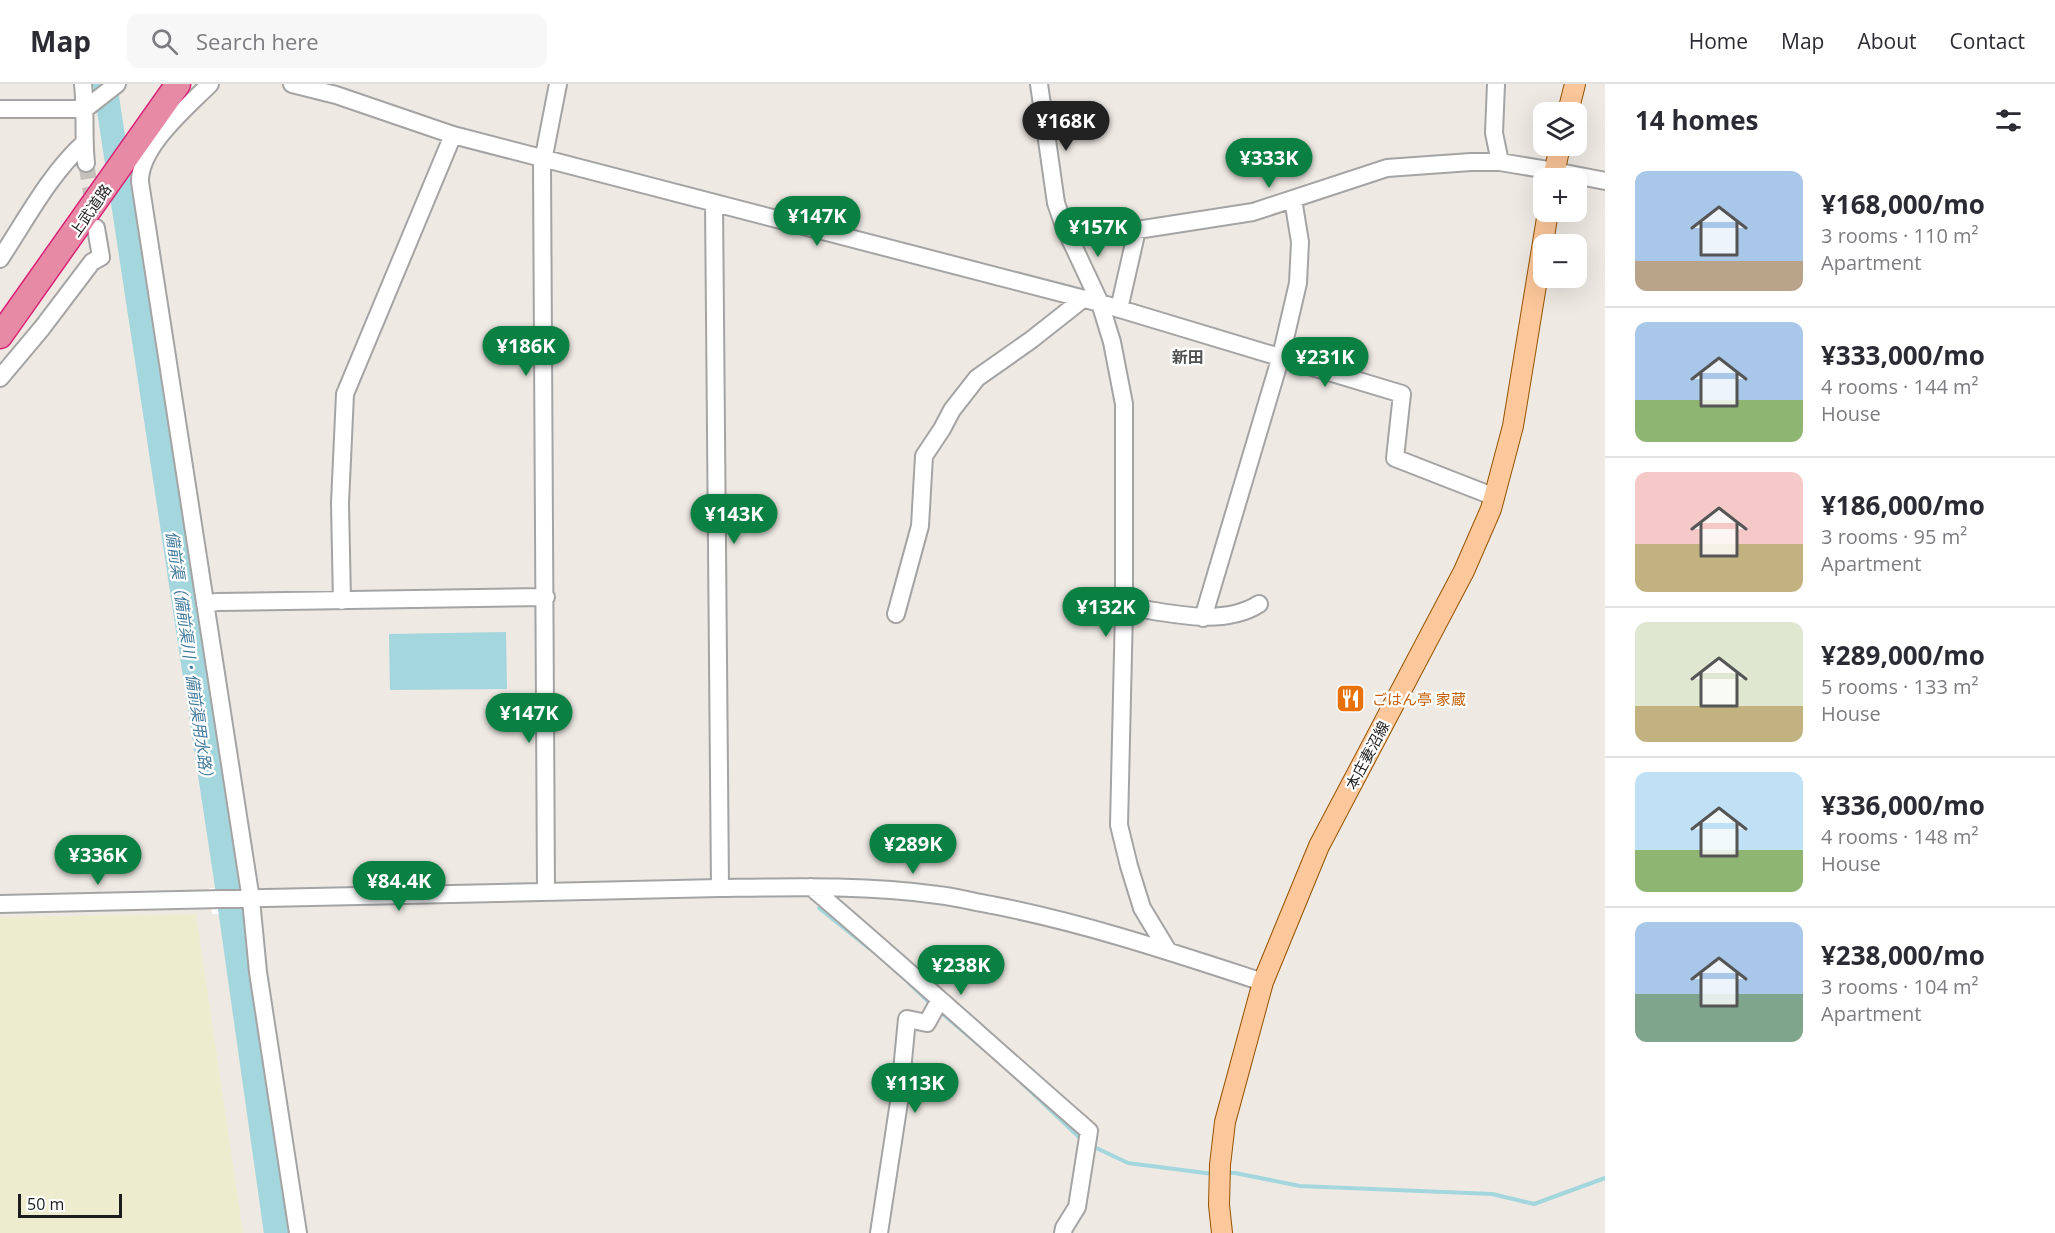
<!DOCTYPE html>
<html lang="en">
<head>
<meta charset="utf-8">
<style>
	:root { --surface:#fff; --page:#f7f7f7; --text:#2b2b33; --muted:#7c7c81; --line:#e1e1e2; --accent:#0b8043 }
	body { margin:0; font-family:"Open Sans","Noto Sans JP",sans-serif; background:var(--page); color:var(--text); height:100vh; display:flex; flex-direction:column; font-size:22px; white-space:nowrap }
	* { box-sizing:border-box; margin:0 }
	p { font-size:20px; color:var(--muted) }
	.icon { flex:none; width:33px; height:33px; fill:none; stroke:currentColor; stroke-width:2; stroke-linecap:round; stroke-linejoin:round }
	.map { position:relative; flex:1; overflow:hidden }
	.sheet { display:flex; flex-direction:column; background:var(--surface); width:450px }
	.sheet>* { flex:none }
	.fabs { position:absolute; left:1533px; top:18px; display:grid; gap:12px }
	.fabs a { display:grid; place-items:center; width:54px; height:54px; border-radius:12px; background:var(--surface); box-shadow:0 6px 24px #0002; font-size:30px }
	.scale { position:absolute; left:18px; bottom:15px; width:104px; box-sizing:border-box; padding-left:6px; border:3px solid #1d1d1d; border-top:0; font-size:16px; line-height:21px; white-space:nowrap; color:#1d1d1d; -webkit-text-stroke:4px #fff; paint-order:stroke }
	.price { position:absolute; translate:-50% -51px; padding:0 14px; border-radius:21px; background:var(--accent); color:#fff; font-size:20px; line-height:39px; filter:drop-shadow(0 2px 3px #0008) }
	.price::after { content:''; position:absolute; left:50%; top:36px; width:18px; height:14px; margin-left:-9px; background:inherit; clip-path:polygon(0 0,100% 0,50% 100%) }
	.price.on { background:#222; color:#fff }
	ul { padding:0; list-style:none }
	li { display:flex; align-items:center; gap:18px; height:150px; padding:0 30px }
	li+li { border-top:2px solid var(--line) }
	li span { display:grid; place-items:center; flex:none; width:168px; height:120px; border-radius:12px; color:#555 }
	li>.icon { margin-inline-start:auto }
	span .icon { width:72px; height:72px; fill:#fffc; stroke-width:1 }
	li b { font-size:26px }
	h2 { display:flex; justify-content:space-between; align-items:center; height:72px; padding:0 30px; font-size:26px }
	header { display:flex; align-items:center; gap:36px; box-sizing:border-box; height:84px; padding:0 30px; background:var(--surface); border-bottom:2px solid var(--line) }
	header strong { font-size:28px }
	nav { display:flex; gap:33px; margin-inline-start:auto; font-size:21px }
	.search { width:420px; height:54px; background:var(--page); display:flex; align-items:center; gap:15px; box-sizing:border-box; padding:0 21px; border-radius:12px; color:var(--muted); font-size:22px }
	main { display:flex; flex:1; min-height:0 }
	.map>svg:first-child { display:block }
</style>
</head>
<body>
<header>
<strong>Map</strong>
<div class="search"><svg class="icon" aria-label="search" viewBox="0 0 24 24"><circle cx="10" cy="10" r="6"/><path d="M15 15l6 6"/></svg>Search here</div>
<nav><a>Home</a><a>Map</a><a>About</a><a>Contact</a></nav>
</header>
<main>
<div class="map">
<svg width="1605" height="1149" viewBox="0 0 1605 1149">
	<rect width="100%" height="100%" fill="#eee9e3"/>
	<path fill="#eeecce" d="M196,830L243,1149H0V833Z"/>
	<path fill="#a3d6dd" d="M506,548L507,605L390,606L389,550Z"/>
	<path fill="#fff" d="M244,803L247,829L212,830L209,804Z"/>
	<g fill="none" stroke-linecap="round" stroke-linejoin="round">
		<path stroke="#a3d6dd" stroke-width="4" d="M819,824L870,865
			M909,899L932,921
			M938,926L978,960
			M1022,999L1081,1055
			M1090,1061L1128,1079L1213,1090
			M1226,1089H1235L1300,1102L1492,1110L1534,1120L1605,1094"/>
		<path stroke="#a3d6dd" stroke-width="24" d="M105,0L225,789L276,1149"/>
		<path stroke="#c4c0bb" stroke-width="16" stroke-dasharray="16 8" stroke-linecap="butt" d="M86,79L94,126"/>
		<defs>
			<path id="minor" d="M83,0C86,27 83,53 86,79
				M210,0C187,23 139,63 140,98L251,816L258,888L298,1149
				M292,0L336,11L453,51L1100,219L1402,310L1395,374L1495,413
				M1039,0L1056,119L1064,142L1100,219L1112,258L1124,320V526L1119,741L1129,782L1142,824L1168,867
				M1496,0L1494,49L1500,78
				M0,25H85L117,0
				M714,119L720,804
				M0,175C26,136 49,91 84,59
				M1119,225L1137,146L1253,128L1387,84L1471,78H1500L1554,87L1605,97
				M0,294L42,244L92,178L101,173L96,144
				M342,517L340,419L345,310L453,51
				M205,520L217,518L546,513
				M1124,522C1166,528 1221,544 1259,520
				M896,530L920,442L924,372L942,345L952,326L977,294L1031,256L1083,215
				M1203,534L1281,272L1298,199L1300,158L1293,115
				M811,803C905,883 996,966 1089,1047L1077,1123L1064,1144L1063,1149
				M546,808L542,82L558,0
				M0,820L720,804C793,803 866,801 938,811C956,813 974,818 992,821C1085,839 1174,869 1263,898
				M879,1149L899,1018L907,935L927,939L939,917"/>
			<path id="major" d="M1568,28L1575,0
				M1553,94L1560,62
				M1222,1149L1219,1121L1220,1081L1225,1038L1263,898L1319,762L1464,487L1491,425L1513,342L1548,128"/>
			<path id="highway" d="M0,252L178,0"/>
		</defs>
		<use href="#minor" stroke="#a4a4a4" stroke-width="20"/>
		<use href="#major" stroke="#965300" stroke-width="22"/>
		<use href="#highway" stroke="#d92376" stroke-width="27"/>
		<use href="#minor" stroke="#fff" stroke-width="16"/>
		<use href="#major" stroke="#fcc79a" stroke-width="20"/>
		<use href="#highway" stroke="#e78aa6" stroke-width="24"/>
	</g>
	<defs>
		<symbol id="restaurant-square" viewBox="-11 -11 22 22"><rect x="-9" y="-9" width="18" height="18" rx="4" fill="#e8710a" stroke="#fff"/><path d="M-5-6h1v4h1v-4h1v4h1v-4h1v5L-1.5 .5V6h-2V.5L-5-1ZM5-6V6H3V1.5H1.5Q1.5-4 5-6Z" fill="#fff"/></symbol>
	</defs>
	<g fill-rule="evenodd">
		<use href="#restaurant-square" x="1334" y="598" width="33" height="33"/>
	</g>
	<g text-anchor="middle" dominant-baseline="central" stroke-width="4.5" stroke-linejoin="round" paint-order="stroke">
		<g font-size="15" fill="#1d1d1d" stroke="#fff">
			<text transform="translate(90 126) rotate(-55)">上武道路</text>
			<text transform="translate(1367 671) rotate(-62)">本庄妻沼線</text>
		</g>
		<g font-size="15" fill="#c56008" stroke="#fff" text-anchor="start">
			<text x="1372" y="615">ごはん亭 家蔵</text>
		</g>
		<g font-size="16" font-weight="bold" fill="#505050" stroke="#fff">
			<text x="1188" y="273">新田</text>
		</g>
		<g font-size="16" font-style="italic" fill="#437b9d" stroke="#fff">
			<text transform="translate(190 574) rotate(82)">備前渠（備前渠川・備前渠用水路）</text>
		</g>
	</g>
</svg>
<div class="fabs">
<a><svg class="icon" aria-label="layers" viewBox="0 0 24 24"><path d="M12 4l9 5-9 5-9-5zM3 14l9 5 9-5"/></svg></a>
<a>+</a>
<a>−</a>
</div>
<div class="scale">50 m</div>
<b class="price on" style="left:1066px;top:68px">¥168K</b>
<b class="price" style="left:1269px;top:105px">¥333K</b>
<b class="price" style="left:817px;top:163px">¥147K</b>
<b class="price" style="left:1098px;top:174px">¥157K</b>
<b class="price" style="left:526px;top:293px">¥186K</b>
<b class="price" style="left:1325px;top:304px">¥231K</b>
<b class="price" style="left:734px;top:461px">¥143K</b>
<b class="price" style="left:1106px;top:554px">¥132K</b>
<b class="price" style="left:529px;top:660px">¥147K</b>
<b class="price" style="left:913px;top:791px">¥289K</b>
<b class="price" style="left:98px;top:802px">¥336K</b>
<b class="price" style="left:399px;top:828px">¥84.4K</b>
<b class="price" style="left:961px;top:912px">¥238K</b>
<b class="price" style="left:915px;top:1030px">¥113K</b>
</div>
<section class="sheet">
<h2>14 homes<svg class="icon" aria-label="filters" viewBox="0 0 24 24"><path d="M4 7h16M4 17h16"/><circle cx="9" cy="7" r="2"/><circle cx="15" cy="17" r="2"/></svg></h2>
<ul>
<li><span style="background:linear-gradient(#a9c7e8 75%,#b9a48a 0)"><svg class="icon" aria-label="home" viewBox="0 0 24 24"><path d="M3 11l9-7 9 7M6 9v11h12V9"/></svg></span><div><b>¥168,000/mo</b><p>3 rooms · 110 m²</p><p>Apartment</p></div></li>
<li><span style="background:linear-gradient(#a9c7e8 65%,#8fb573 0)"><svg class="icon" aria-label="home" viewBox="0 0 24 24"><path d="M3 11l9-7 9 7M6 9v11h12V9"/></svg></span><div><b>¥333,000/mo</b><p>4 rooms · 144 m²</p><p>House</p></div></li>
<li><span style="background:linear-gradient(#f6c9c9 60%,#c2b280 0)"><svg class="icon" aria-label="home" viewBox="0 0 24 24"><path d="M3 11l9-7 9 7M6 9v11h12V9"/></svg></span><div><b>¥186,000/mo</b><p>3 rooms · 95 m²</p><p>Apartment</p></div></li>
<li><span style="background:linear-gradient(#dfe7d0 70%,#c2b280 0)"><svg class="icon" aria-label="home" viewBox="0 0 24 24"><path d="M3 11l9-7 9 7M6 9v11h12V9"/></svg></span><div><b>¥289,000/mo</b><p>5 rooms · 133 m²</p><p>House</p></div></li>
<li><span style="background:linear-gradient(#bfe0f5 65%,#8fb573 0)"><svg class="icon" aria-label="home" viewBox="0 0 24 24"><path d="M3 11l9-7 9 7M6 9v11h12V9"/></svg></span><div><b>¥336,000/mo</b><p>4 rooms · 148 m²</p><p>House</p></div></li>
<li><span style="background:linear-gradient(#a9c7e8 60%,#7fa58c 0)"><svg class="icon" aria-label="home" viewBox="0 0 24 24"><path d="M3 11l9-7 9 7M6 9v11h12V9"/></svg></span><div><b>¥238,000/mo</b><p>3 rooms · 104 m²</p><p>Apartment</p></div></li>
</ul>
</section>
</main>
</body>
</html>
